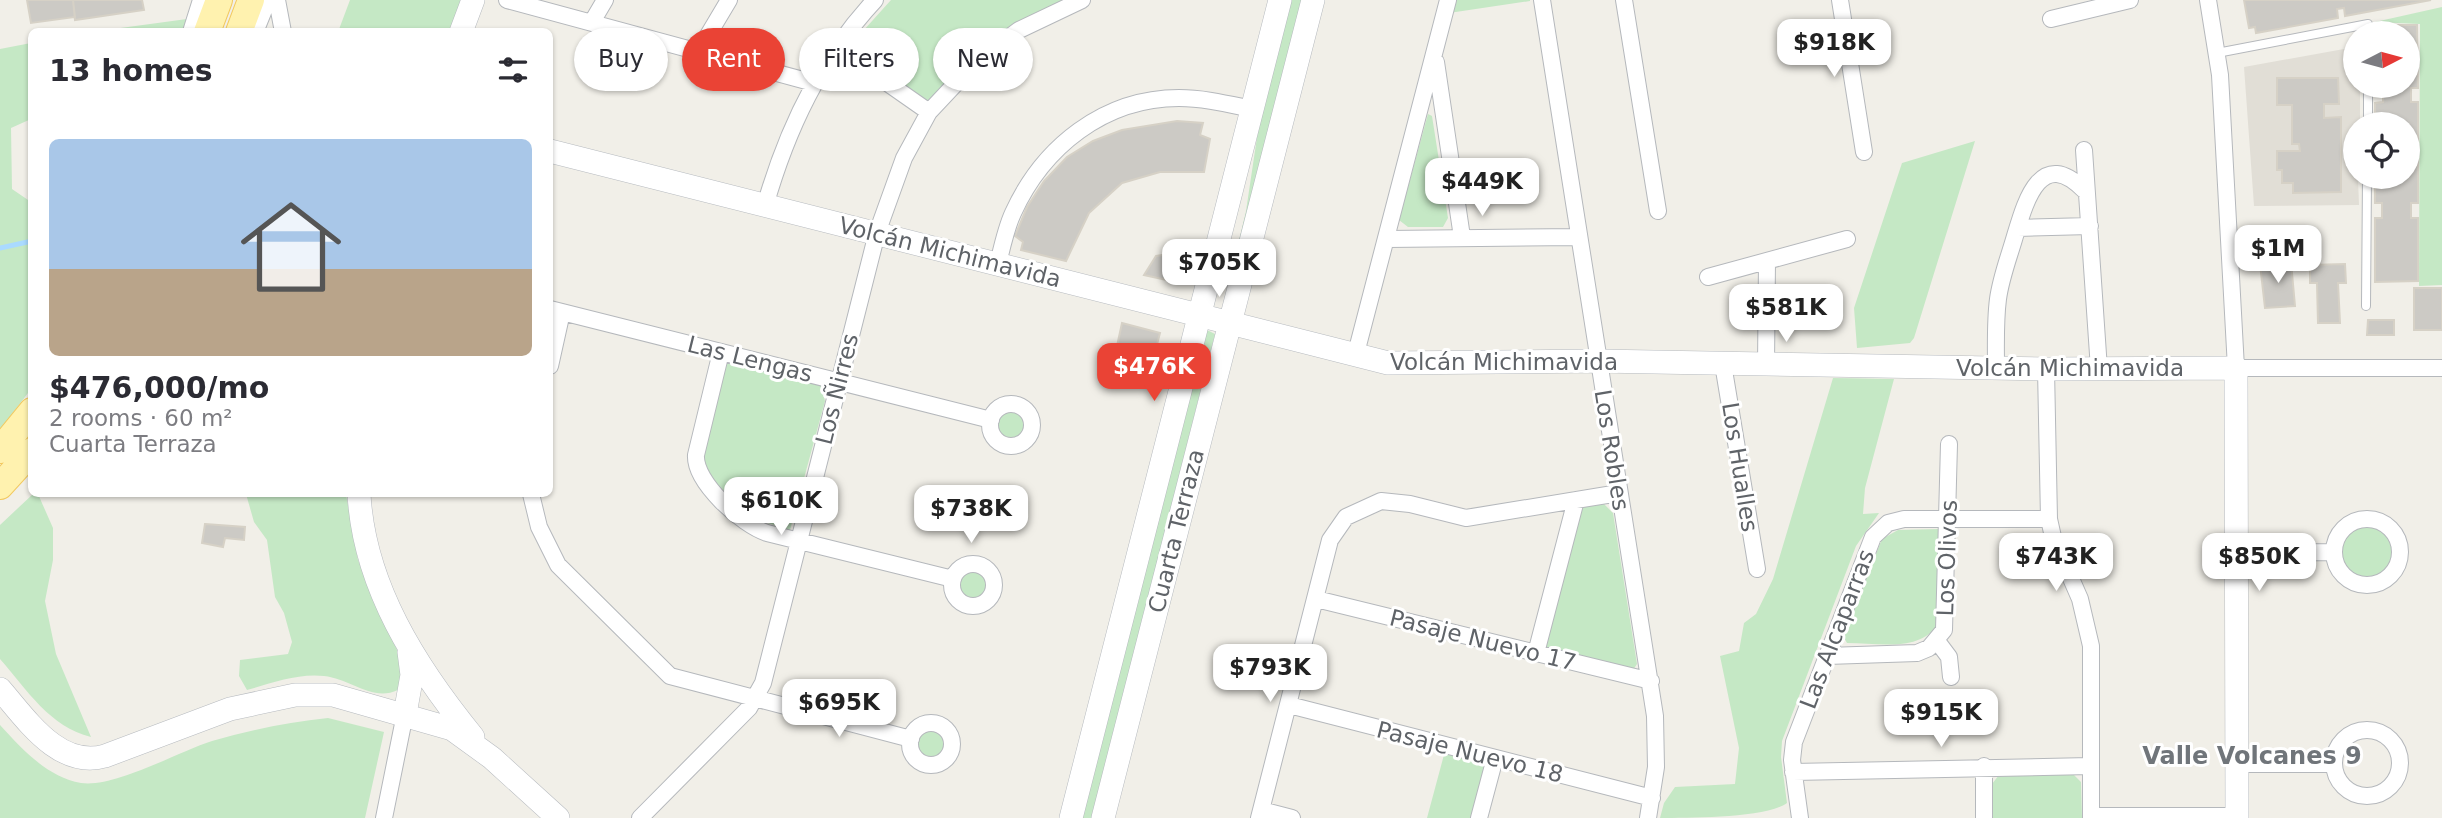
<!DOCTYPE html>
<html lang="en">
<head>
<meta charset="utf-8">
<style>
	:root { --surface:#fff; --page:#f2f2f3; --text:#2b2b33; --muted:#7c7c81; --accent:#ea4335 }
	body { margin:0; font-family:"DejaVu Sans",sans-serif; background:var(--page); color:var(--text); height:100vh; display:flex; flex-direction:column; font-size:26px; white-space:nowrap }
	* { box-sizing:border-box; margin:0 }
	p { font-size:23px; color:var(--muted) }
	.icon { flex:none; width:38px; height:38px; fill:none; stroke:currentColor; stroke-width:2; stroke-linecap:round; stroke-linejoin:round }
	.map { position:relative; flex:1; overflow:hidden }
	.details { position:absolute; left:28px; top:28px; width:525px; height:469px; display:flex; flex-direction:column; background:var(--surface); border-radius:10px; box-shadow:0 2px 5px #0004 }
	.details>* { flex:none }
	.top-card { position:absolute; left:574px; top:28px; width:665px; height:63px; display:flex; gap:14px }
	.needle { width:46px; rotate:84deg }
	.controls { position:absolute; left:2343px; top:21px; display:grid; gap:14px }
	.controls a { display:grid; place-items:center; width:77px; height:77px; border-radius:50%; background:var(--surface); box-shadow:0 2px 5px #0004; font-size:35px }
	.price { position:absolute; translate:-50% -60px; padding:0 16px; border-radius:14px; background:#fff; color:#222; font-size:23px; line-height:46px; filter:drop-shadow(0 2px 4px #0008) }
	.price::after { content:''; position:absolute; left:50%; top:42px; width:21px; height:16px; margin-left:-10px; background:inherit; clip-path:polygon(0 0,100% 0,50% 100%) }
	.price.current { background:var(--accent); color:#fff }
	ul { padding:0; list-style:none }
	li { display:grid; align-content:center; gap:14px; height:371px; padding:0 21px }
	li span { display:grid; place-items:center; height:217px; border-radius:10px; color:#555 }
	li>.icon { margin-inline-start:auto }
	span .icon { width:126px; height:126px; fill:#fffc; stroke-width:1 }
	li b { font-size:30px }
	h2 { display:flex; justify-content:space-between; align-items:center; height:84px; padding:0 21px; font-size:30px }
	.tag { padding:0 24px; border-radius:32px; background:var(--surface); box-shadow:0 2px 5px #0004; font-size:24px; line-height:63px }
	.tag.current { background:var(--accent); color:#fff }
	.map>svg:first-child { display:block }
</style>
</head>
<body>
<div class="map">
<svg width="2442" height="818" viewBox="0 0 2442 818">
	<rect width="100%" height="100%" fill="#f1efe8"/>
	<path fill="#e1ded6" d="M2355,47L2356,86H2360V124H2356L2359,205L2254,206L2244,67Z"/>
	<path fill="#c5e8c5" d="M350,0H464L453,31L338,32Z
		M891,0H1066L967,62L934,98L924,102L852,49L854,41Z
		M1291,0H1305L1223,308L1246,211L1259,124Z
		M1453,0H1530V1L1449,13Z
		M2442,7V285L2419,286L2420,24L2375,22Z
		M187,19L183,31L91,32Z
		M31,43V119L11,128L12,189L31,202V389L0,430V49Z
		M1428,114L1432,116L1448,218L1443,227H1408L1399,220Z
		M1975,141L1914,338L1910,343L1857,348L1854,308L1902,163Z
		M1207,330L1215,334L1092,818H1080Z
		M727,361L821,385L825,401L790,530L752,518L706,473L701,455Z
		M1833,378L1894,379L1865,488L1863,514L1879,513L1856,546L1782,741L1781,757L1787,803C1767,818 1691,818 1660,818L1664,803L1675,787L1735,784L1739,748L1720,656L1739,651L1744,623L1756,614L1773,579Z
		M996 425a15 15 0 1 1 30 0a15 15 0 1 1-30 0Z
		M33,494H38L53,528V560L45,601L56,654L91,737C50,727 27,690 0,659V525Z
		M246,494H346L358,560L404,666L398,690C372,702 351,679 324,676C298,673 272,683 247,690L239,676L240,660L288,654L292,642L284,613L275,597L267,540L254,522Z
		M1604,504L1613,513L1637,664L1633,670L1542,648L1579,508Z
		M2341 552a26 26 0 1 1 52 0a26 26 0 1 1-52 0Z
		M1940,529L1939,623C1920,653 1878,643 1847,643L1843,636L1882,539L1898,530Z
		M959 585a14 14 0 1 1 28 0a14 14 0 1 1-28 0Z
		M328,718L384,732L365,818H0V725C22,749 47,777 81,783C114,788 178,752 212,741C250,730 289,722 328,718Z
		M917 744a14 14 0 1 1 28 0a14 14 0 1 1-28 0Z
		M1445,751L1490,763L1475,818H1427Z
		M1999,775H2074L2081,782L2082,818H1992V784Z"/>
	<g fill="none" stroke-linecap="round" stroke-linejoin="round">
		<path stroke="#aadaff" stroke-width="5" d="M0,248L32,241"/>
	</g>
	<path fill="#cccac5" stroke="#d6d1c6" stroke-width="2" d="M27,0H73L75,17L31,23Z
		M73,0H142L144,10L75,20Z
		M2244,0H2431L2345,16L2344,8L2337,9L2338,18L2256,33L2255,27L2249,28Z
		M2374,25H2417L2418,88H2411V102H2418V151H2411L2412,156H2418V203H2411V218H2418V281L2375,282V218H2382V203H2375V177H2408V124H2375V103L2383,102V88H2375V86H2408V33H2374Z
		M2277,78H2338L2339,104H2324V118L2341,117V192L2293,193V183H2282V170H2277V151H2300L2299,144H2292V105H2277Z
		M1177,121L1203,123L1200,135L1210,139L1204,172H1160L1122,183L1089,213L1066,261L1021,250L1023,242L1015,236L1027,207L1044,181L1067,157L1093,141L1122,130Z
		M1183,252L1176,282L1144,275L1156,256Z
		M2291,262L2295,306L2265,308L2260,264Z
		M2345,264L2346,283H2338L2340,323H2318L2317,283H2310V265Z
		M2414,288H2442V330H2414Z
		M2368,320H2394V335H2367Z
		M1122,323L1160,333L1154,356L1117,346Z
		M205,524L245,527L244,540L225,538L223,547L202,543Z"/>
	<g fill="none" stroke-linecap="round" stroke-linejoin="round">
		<defs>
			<path id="lane" d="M2217,53L2368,24V33
				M2368,124V86
				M2366,306L2367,177"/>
			<path id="street" d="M277,0L283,32
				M507,0L814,83
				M1542,0L1655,716L1656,767L1648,818
				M1624,0L1658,211
				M1840,0L1864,152
				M2208,0L2220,75L2236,368H2442
				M2051,19L2130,0
				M592,22L605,0
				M191,32L201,0
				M255,32L268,0
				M836,47L929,112
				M698,52L729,0
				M1436,62L1462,237
				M2084,150L2099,369
				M765,206C787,129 820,59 875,0
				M2018,228L2090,226
				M1387,239L1578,237
				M998,264C1002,247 1006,228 1013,213C1043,147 1104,98 1179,98C1204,98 1228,104 1252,109
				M1708,277L1847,239
				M550,309L991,420
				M721,352L696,455C694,482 742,525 767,533L953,579
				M1355,357L1448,0
				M1723,364L1757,569
				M1766,365L1767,261
				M550,366L562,312
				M1996,369C1996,345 1995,322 1998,299C2001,277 2009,257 2015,236C2025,203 2040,146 2084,190
				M2046,369L2049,519L2053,537L2080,599L2091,646V818
				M990 425a21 21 0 1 1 42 0a21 21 0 1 1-42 0Z
				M531,494L539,527L558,565L670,676L911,739
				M2334 552a33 33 0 1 1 66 0a33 33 0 1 1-66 0Z
				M2236,553L2334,552
				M952 585a21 21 0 1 1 42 0a21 21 0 1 1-42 0Z
				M1316,599L1651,681
				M1937,641L1949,657L1951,677
				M1536,653L1576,500
				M1827,656L1917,653L1929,648L1944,630L1949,444
				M1289,705L1652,798
				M910 744a21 21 0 1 1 42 0a21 21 0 1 1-42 0Z
				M2334 763a33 33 0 1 1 66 0a33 33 0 1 1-66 0Z
				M2237,764H2334
				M1793,772L2090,766
				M1261,810L1292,818
				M2091,816H2237
				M384,818L405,714
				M640,818L749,708L763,683L877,233L904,158L929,112L975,63L1019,30L1082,0
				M1259,818L1330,540L1346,517L1381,501L1410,504L1466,518L1619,493
				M1479,818L1495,758
				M1800,818L1792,760L1794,742L1873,537L1888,523L1904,519H2049
				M1984,818V766"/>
			<path id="secondary" d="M461,32L473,0
				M550,151L1388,363L1598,361L2046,369L2236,368L2237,818
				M359,494C364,586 416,667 473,737
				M0,689C27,720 59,769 105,756L230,709L295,695H333L452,729L492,758L558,818
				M405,714L412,675L409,652
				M1071,818L1280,0
				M1103,818L1313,0"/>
			<path id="primary" d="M207,32L219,0
				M239,32L251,0
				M0,450L32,411
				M0,486L32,451"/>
		</defs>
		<use href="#lane" stroke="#b5b8bc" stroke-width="10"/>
		<use href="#street" stroke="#b5b8bc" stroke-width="18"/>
		<use href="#secondary" stroke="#b6babf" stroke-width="24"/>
		<use href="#primary" stroke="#f2c960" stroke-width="28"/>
		<use href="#lane" stroke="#fff" stroke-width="8"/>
		<use href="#street" stroke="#fff" stroke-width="16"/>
		<use href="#secondary" stroke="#fff" stroke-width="23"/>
		<use href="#primary" stroke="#fff2af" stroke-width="26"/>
	</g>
	<g text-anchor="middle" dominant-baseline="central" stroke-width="6" stroke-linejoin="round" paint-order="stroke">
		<g font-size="23" fill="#5f6368" stroke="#fff">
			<text transform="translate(950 252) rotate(14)">Volcán Michimavida</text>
			<text transform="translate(750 359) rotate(14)">Las Lengas</text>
			<text x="1504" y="362">Volcán Michimavida</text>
			<text x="2070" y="368">Volcán Michimavida</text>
			<text transform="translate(837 389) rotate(-76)">Los Ñirres</text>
			<text transform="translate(1612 450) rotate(81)">Los Robles</text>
			<text transform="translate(1740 467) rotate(81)">Los Hualles</text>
			<text transform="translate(1176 531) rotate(-76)">Cuarta Terraza</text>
			<text transform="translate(1947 558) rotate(-88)">Los Olivos</text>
			<text transform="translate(1837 629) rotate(-69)">Las Alcaparras</text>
			<text transform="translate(1483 640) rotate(14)">Pasaje Nuevo 17</text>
			<text transform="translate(1470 752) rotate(14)">Pasaje Nuevo 18</text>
		</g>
		<g font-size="24" font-weight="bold" fill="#70757a" stroke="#fff">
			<text x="2252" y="756">Valle Volcanes 9</text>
		</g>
	</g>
</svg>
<div class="controls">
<a><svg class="needle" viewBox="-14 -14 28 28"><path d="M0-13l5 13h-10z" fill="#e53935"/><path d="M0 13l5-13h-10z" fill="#7c7c81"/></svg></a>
<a><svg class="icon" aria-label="locate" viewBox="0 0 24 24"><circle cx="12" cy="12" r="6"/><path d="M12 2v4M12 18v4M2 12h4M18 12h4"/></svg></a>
</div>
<b class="price" style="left:1834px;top:79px">$918K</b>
<b class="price" style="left:1482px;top:218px">$449K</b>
<b class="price" style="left:2278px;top:285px">$1M</b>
<b class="price" style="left:1219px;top:299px">$705K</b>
<b class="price" style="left:1786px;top:344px">$581K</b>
<b class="price current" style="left:1154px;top:403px">$476K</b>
<b class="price" style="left:781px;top:537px">$610K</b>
<b class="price" style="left:971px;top:545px">$738K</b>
<b class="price" style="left:2056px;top:593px">$743K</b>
<b class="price" style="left:2259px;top:593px">$850K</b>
<b class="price" style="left:1270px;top:704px">$793K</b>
<b class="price" style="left:839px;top:739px">$695K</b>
<b class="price" style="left:1941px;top:749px">$915K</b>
<div class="top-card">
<a class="tag">Buy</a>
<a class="tag current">Rent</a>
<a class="tag">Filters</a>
<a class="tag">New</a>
</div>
<section class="details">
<h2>13 homes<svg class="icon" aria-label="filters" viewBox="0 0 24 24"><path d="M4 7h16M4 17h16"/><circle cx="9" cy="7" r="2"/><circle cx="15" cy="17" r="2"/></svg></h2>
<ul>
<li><span style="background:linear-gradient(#a9c7e8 60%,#b9a48a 0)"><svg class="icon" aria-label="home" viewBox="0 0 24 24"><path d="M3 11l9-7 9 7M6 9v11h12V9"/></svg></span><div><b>$476,000/mo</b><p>2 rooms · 60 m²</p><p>Cuarta Terraza</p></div></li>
</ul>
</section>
</div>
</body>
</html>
